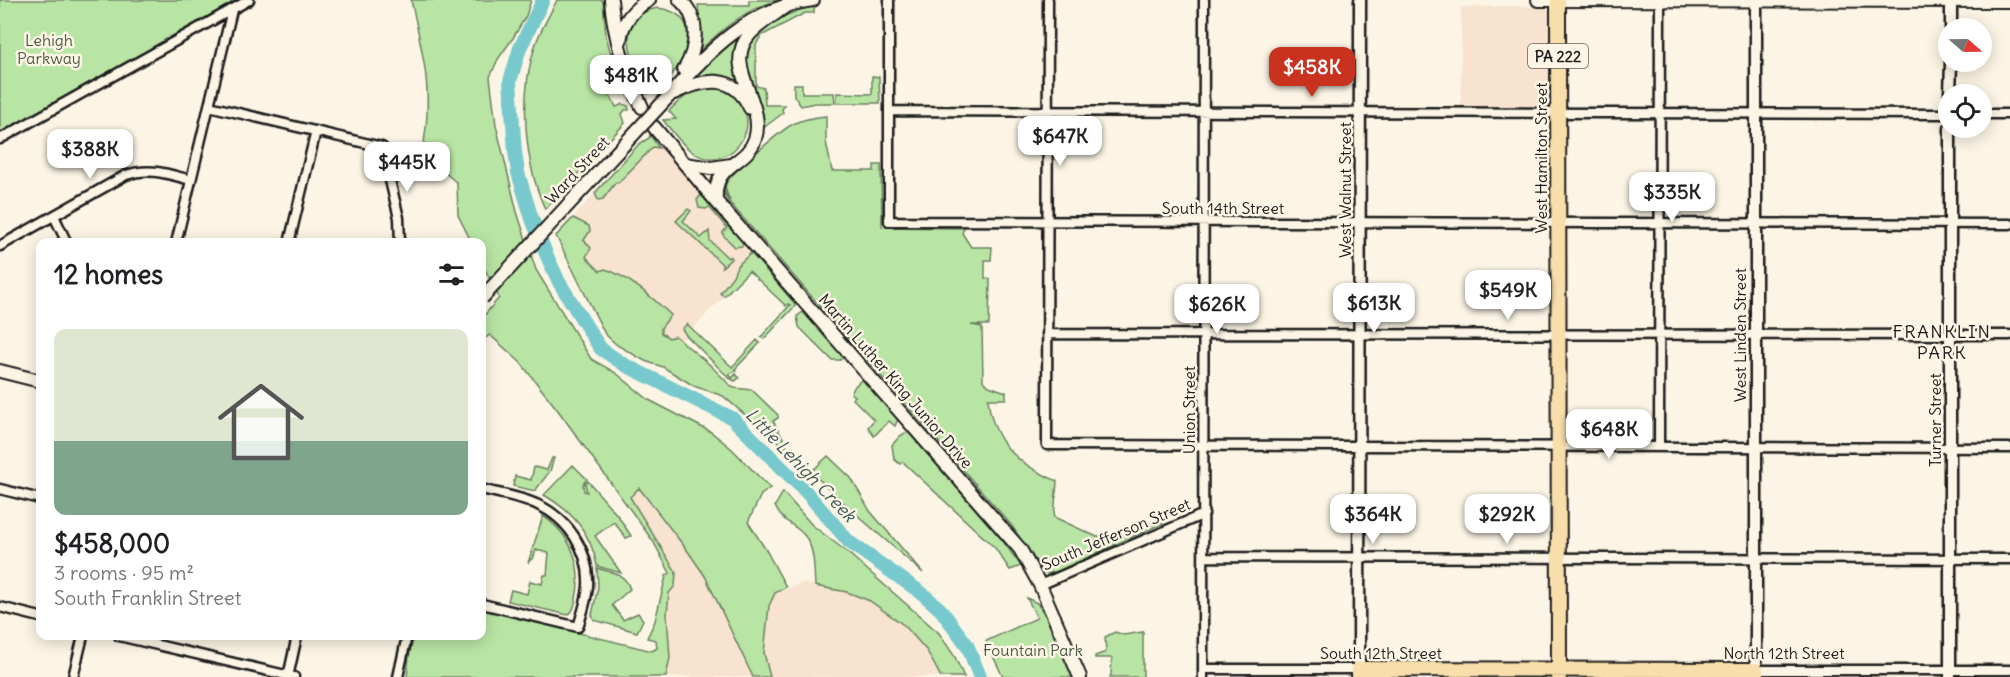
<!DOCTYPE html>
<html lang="en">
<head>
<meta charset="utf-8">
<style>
	:root { --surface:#fff; --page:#f2f2f2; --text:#202124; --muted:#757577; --line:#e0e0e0; --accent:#c8321e }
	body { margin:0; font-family:Delius,sans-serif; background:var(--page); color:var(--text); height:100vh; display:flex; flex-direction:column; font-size:22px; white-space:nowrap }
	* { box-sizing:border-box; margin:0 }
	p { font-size:20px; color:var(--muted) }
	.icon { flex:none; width:33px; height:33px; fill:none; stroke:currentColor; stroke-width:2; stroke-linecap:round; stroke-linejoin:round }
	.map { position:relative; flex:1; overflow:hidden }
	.panel { position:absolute; left:36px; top:238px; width:450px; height:402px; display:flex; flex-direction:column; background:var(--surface); border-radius:12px; box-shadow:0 3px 15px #0003 }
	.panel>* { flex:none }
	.needle { width:39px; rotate:110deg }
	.controls { position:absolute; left:1938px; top:18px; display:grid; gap:12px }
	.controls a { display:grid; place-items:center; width:54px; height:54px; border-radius:50%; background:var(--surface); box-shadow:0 3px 15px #0003; font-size:30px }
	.price { position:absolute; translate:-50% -51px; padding:0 14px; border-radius:12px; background:#fff; color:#222; font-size:20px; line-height:39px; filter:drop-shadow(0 2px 3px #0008) }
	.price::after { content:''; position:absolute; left:50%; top:36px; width:18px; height:14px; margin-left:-9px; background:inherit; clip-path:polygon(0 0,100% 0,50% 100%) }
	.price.active { background:var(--accent); color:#fff }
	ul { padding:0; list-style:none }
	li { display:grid; align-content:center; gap:12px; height:318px; padding:0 18px }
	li+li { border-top:2px solid var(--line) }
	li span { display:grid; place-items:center; height:186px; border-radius:12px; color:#555 }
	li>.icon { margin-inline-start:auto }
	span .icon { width:108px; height:108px; fill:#fffc; stroke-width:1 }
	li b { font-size:26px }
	h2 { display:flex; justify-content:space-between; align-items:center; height:72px; padding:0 18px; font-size:26px }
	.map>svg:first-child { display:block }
</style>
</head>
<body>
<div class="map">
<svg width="2010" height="677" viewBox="0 0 2010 677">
	<rect width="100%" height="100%" fill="#fcf5e5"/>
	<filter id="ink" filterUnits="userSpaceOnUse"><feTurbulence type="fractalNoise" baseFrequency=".0167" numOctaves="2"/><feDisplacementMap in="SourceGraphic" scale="12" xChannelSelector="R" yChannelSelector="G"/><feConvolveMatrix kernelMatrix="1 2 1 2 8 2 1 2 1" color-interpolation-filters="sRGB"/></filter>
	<g filter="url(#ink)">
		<path fill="#f7e3cf" d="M1541,6L1548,8L1550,13V106H1461V7Z
			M658,142L756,253L720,293L724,296L677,345L652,343L600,272L586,257L573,218L602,185L610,189Z
			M639,488L660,517L687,550L705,576L753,677H666L670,658L667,614L669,592L676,572L630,496Z
			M803,583L847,592L870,601L905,626L927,651L941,677H770L764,653L770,606L775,593Z"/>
		<path fill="#b8e5a4" stroke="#6a8060" stroke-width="1.5" d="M0,0H237L0,133Z
			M411,0H531L526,16L513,38L498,59L490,77L496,125L517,212L536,270L591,359L616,373L649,400L711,432L732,449L770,488L761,495L748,522L766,550L786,587L775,593L769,606L764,653L770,677H753L705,576L687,550L639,488L630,497L676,572L675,586L669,593L667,614L670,658L666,677H407L409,656L414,636H482V609L652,651L657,648L656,640L647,638L655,621L666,576L670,573L653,541L557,409L520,362L490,335L482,340V318L499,298L482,263V243H472L458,215L457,183L422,153C434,95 424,57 411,0Z
			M557,0H603L606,36L611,54L593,60L616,107L623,104L628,106L629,110H625L622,114L625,123L545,209C524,162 519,96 535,46C540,30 550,15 557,0Z
			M749,0H782C750,5 721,30 699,51L702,39L698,5H749Z
			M814,6V13H805L761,36L756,45V86L764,88L765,105H785L782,109L783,113L762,129C764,106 750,89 745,67C738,32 787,13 814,6Z
			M658,8C667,9 677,12 683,20C701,44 673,77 654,92L651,91L649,77L648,79L647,93C633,65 610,16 658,8Z
			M751,27L741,39L748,93C732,81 718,68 698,78L695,76L725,45Z
			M872,76L879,77L880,103H837V93L872,94Z
			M794,84H802V93H834L835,103H815L801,106L794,96Z
			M717,86C779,110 732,181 691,151C680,143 672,131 663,120L676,119L669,111C683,96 696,87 717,86Z
			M826,116V142L832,171H874V165H881L882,227L964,228L962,233L971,247H992L991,260H985V278L990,279L989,325H971L982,327L983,381L989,386L1006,392V399H988C993,444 1018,464 1057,481L1054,517L1097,537L1124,536L1140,525L1167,521L1058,571L1048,574L1043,572L1012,526L729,202C712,181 733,172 748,159C734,171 714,181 730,201C729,197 724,190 726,184C728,175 783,129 793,124C803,119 815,117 826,116Z
			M650,135L659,148L653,147L618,183L616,182L603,199L598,200L595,193L639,144L649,138Z
			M701,195L744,243L742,246L735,247L723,235V232L727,228L709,207L706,209L699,208L697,200Z
			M688,209L691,211L683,221L701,238L709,231L710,241L728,258L730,256L732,258L722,267V264L676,221Z
			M573,218L589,226L590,231L584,240L591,248L586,257L600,271L605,269C630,277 652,298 671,315L661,328V333L669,338L675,336L709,364L729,384L734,388L752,390L778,415V418L773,421L787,445L782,451L781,445L774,435L764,431L723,396L694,386L663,367L645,361L617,345L605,334L556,236Z
			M751,253L796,305L764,339L761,337L790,305L788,304L786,306L749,271L724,296L720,293L733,276L737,266Z
			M803,312L844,357L840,360H832L799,327L797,316Z
			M687,324L732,367L757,340L760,343L735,369L736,371L729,374L732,378L736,374L739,378L735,381L729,378L686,335L682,329Z
			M862,379L898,419L895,426L889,421L874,436L868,427L874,420L853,399L855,396L851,393L855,386Z
			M905,433H909L1002,540L1021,566L1010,570L995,548L903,462L900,464L894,459L892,445L900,436Z
			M828,456L851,478L870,511L923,573L857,515L811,472Z
			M552,458H554L550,471L535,491L513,486L515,476L531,480L534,467L547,470Z
			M573,465L587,479L583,484L584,491L587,492L585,484L588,481L618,516L631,536L626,538L614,522L595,536L621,573L597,566C591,533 573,512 544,495Z
			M783,492L812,525L847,552L939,633L955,657L964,677H941L927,651L905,626L870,601L847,592L815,586C814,572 815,552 807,539C799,525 782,524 775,506Z
			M543,516C572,535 583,566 576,599C574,606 574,611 568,615L508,601L511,590L527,594L530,581L542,584L544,575H547L549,553L536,550L533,559H531L528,563Z
			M597,568C612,573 625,573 630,589L612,605L623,620L638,613L643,620L637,632L594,620L592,615L598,587Z
			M1027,598L1037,603L1045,615L1047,614L1074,677H1003L986,641L1037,618Z
			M1115,632L1124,635L1143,632V677H1110L1111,675L1112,658H1095V656L1106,652L1105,637Z"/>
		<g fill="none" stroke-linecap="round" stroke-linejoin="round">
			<path stroke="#77c9cd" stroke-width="14" d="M543,0L520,48L510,81L515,152L518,173L532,219L547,256L559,282L593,337L601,349L625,365L732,418L807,493L849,542L923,594L941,610L967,645L980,677"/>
			<defs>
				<path id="minor" d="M889,0V221L2010,224
					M1048,0L1047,445L2010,448
					M209,106L382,147L399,218L400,243
					M889,111L1948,114
					M1982,114H2010
					M0,139L249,0
					M54,216L67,243
					M176,243L232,10
					M289,243L316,131
					M0,246L126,175C149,167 168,174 191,180
					M1047,334L2010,335
					M1659,446L1660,0
					M0,489L40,499
					M482,489C499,494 519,496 536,504C568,518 590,551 588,586C587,600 582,614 578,627L482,604
					M1204,557L2010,559
					M1040,585L1204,514
					M0,607L40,617
					M119,636L294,677
					M1203,669H1359
					M1756,670H2010
					M73,677L83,636
					M288,677L297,636
					M398,677L407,636
					M1203,677L1204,0"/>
				<path id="tertiary" d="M1756,0V670
					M1951,28V0
					M1950,94L1951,62
					M1359,669L1360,0
					M1950,677V128"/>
				<path id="secondary" d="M611,0C614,38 625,72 642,107
					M680,0C701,18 697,49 684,70
					M1538,0L2010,1
					M620,41C622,23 633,9 649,0
					M674,93C702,79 734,72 750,108
					M668,97C707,52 750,7 813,0
					M654,127L716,201L1020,549L1040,585L1080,677
					M685,164L711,168L731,165
					M716,201C713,162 746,166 755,139C767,103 721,66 750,34C760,23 774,15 786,6
					M0,371L40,381"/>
				<path id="primary" d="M1558,0L1559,677
					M1359,677V669L1756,670V677"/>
			</defs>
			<use href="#minor" stroke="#1c1c1c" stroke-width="13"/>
			<use href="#tertiary" stroke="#1c1c1c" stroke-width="15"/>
			<use href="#secondary" stroke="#1c1c1c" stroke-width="16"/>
			<use href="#primary" stroke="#1c1c1c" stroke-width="18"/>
			<use href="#minor" stroke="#fcf5e5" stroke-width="8"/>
			<use href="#tertiary" stroke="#fcf5e5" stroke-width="10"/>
			<use href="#secondary" stroke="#fcf5e5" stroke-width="12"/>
			<use href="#primary" stroke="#f8deab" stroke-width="14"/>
			<defs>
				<path id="secondary-bridge" d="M482,298L668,97"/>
			</defs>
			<use href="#secondary-bridge" stroke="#1c1c1c" stroke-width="16" stroke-linecap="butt"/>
			<use href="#secondary-bridge" stroke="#fcf5e5" stroke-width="12"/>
		</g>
	</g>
	<g text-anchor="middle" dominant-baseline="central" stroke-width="5" stroke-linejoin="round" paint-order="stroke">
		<rect fill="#fcf5e5" stroke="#5f5d58" stroke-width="1.5" x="1528" y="44" width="60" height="24" rx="4.5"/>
		<g font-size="15" font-weight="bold" fill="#1c1c1c">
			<text x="1558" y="56">PA 222</text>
		</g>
		<g font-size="16" fill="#4b5845" stroke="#fcf5e5">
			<text x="49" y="40">Lehigh<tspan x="49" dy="18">Parkway</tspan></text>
			<text x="1033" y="650">Fountain Park</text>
		</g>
		<g font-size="16" fill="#1c1c1c" stroke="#fcf5e5">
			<text transform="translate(1541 158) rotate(-90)">West Hamilton Street</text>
			<text transform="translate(577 170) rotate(-47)">Ward Street</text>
			<text transform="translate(1345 190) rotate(-90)">West Walnut Street</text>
			<text x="1223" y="208">South 14th Street</text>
			<text transform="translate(1740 335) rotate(-90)">West Linden Street</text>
			<text transform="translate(896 381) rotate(49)">Martin Luther King Junior Drive</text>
			<text transform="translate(1189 410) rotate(-90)">Union Street</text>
			<text transform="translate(1935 420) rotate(-90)">Turner Street</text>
			<text transform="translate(1116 534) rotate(-23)">South Jefferson Street</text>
			<text x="1381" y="653">South 12th Street</text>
			<text x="1784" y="653">North 12th Street</text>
		</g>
		<g font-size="18" letter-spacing="1.5" fill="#1c1c1c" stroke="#fcf5e5">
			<text x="1942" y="331">FRANKLIN<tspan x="1942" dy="21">PARK</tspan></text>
		</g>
		<g font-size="18" font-style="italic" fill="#3c595a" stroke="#fcf5e5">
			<text transform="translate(801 465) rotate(46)">Little Lehigh Creek</text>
		</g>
	</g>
</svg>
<div class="controls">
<a><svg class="needle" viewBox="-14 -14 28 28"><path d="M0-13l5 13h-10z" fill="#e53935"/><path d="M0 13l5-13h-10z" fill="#757577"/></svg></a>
<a><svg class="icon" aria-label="locate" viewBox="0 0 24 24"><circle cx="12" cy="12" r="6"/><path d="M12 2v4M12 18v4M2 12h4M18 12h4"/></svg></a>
</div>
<b class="price active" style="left:1312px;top:98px">$458K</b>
<b class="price" style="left:631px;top:106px">$481K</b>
<b class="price" style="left:1060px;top:167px">$647K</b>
<b class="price" style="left:90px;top:180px">$388K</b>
<b class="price" style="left:407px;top:193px">$445K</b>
<b class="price" style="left:1672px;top:223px">$335K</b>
<b class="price" style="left:1508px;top:321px">$549K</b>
<b class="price" style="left:1374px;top:334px">$613K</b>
<b class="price" style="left:1217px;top:335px">$626K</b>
<b class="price" style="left:1609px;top:460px">$648K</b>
<b class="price" style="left:1373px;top:545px">$364K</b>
<b class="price" style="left:1507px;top:545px">$292K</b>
<section class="panel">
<h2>12 homes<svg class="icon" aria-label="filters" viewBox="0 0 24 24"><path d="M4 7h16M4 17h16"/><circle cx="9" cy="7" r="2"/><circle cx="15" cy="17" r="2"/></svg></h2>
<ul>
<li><span style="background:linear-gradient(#dfe7d0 60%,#7fa58c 0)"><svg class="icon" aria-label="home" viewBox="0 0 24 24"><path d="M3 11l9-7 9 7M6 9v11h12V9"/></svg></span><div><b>$458,000</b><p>3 rooms · 95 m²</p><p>South Franklin Street</p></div></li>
</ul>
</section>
</div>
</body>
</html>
